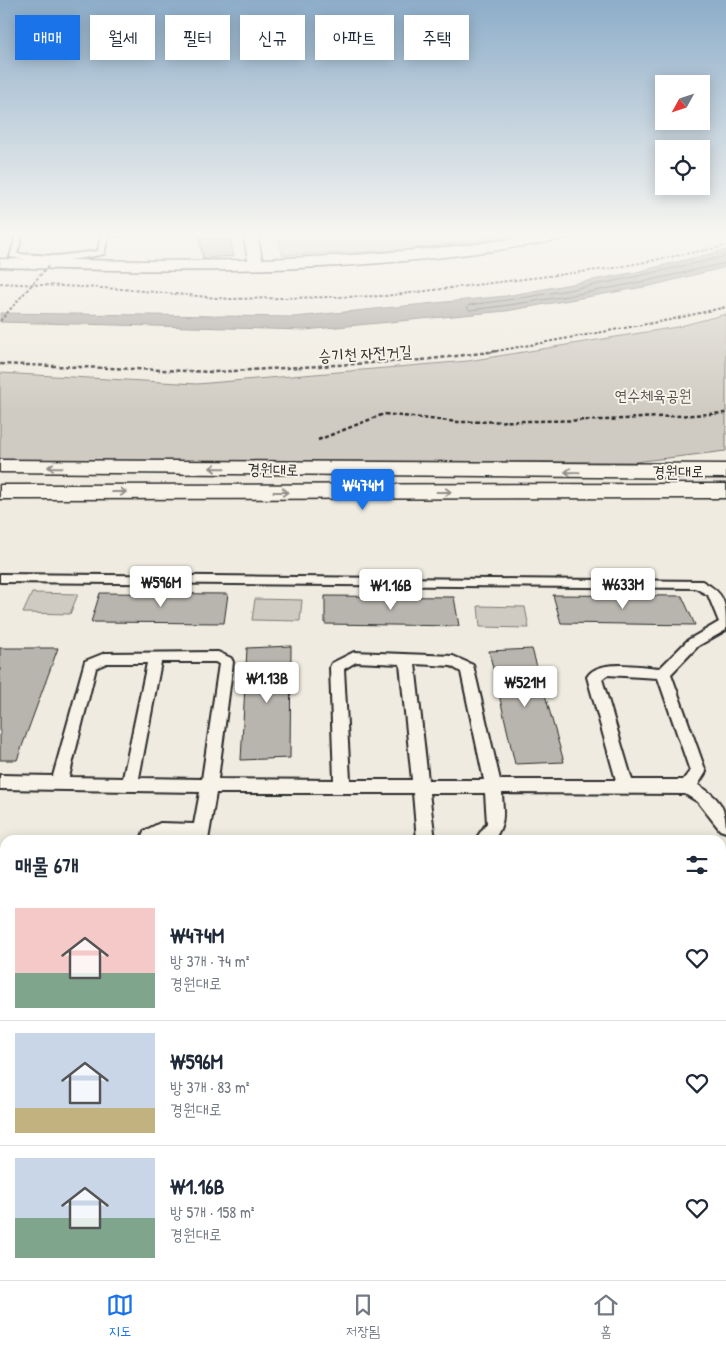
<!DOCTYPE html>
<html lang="ko">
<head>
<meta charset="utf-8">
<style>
	:root { --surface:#fff; --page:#f2f2f3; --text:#1f2937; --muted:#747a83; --line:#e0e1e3; --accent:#1a73e8 }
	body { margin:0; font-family:"Patrick Hand","Poor Story",sans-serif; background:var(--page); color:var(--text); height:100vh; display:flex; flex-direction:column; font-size:19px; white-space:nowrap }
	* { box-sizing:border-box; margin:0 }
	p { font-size:16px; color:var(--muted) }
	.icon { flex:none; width:28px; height:28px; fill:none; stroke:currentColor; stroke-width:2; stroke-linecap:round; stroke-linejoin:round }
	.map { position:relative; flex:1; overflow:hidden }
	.drawer { position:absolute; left:0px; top:835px; width:726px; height:445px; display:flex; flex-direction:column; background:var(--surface); border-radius:15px 15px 0 0; box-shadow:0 2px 12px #0003 }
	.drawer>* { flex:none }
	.guide { position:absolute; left:15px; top:15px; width:696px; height:45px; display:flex; gap:10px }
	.needle { width:32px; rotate:230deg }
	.fabs { position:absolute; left:655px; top:75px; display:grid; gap:10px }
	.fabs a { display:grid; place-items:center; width:55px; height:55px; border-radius:0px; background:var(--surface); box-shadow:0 2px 12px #0003; font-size:25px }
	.price { position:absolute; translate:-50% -42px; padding:0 11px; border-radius:5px; background:#fff; color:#222; font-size:16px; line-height:32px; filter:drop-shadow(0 1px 2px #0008) }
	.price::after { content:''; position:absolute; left:50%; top:30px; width:15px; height:11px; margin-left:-8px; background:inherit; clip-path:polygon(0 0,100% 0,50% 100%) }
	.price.current { background:var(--accent); color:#fff }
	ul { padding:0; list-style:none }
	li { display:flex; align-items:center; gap:15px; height:125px; padding:0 15px }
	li+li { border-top:1px solid var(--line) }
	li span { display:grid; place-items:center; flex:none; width:140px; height:100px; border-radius:0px; color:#555 }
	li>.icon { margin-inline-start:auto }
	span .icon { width:60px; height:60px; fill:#fffc; stroke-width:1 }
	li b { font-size:21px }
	h2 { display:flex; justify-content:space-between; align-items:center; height:60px; padding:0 15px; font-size:21px }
	.tag { padding:0 18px; border-radius:0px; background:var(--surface); box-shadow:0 2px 12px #0003; font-size:18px; line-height:45px }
	.tag.current { background:var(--accent); color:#fff }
	.tabs { display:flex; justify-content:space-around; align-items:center; height:70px; border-top:1px solid var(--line); background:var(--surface); font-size:14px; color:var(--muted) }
	.tabs a { display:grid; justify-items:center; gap:2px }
	.tabs .current { color:var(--accent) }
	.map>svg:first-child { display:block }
</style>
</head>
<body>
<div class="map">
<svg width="726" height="1280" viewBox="0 0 726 1280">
	<rect width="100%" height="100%" fill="#efebe0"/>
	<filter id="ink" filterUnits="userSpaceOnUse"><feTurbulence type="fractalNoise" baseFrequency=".02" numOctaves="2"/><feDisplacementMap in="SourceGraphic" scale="10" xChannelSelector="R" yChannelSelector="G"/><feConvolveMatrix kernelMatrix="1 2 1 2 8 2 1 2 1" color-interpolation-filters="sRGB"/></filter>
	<g filter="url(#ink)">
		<path fill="#cfcbc2" stroke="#7d7b76" d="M276,233H537L403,250L283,255Z
			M726,314V451L634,462L0,460V373L197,384L468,361L677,327Z
			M32,593L78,594L70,614L23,613Z
			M255,599L302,600L300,621L252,620Z
			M478,606L525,607L529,628L480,627Z"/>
		<path fill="#a4a29a" stroke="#74726e" d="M726,250V267L650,286L506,311L305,330L0,322V313L294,317L506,296L636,272Z"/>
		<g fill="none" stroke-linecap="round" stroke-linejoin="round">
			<path stroke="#5b5b57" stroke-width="1" d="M726,256C641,276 556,295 469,305L467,308L470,310C556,300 642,283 726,263"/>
		</g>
		<path fill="#b8b5ae" stroke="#2b2b2b" d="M198,233H228L234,256L203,258Z
			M100,593L228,594L224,623L91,622Z
			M553,595L682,596L695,625L561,623Z
			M325,596L454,597L459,626L325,624Z
			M291,646L290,758L241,760L247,648Z
			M0,648H58L17,760H0Z
			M532,649L564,762L515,764L489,651Z"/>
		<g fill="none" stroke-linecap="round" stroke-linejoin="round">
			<defs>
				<path id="service" d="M17,233H23L17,254L57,256L98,251L102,233H127L124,235L108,236L104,254C74,261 41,264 10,257Z
					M0,574L702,581C726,594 726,603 726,630L698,646L671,674L706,772L698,785C720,798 726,807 726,832L720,830L698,802L685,794L502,793C503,815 506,821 494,840H475L487,823L485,793H429L435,840H417L413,793H216L208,840L162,837L159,840H141L144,831L160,823L194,824L200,792L0,789V775L53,776L85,661L105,653L218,652L231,658L233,662L218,779L334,780L330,667L332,663L354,652L453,656L473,665L500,780H616L587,677C598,658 640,667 660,668L688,640L719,622L708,595L695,588L0,582ZM161,662H215L219,664L202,779L139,778ZM356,662L400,664L412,780H350L344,669ZM107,663H147L123,778L69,777L96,668ZM415,664L451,666L461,672L484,780H428ZM607,675L658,678L690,771L683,780H632L602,679Z
					M0,1003H5V1023H0Z
					M723,1010L726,1011V1041L721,1039V1011Z
					M0,1120H5V1142H0Z
					M12,1275H36L35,1280H11Z
					M113,1275H137V1280H113Z
					M391,1275H415V1280H391Z
					M520,1275H544V1280H520Z"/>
				<path id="tertiary" d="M243,233H257L262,259C327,257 391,253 456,246C497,242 538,233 580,233L573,237C388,274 188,274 0,267V259L145,261L248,260Z"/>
				<path id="secondary" d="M0,460L726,464V478L0,472Z
					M726,484V498L0,499V485Z"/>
			</defs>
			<use href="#service" stroke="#2b2b2b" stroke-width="4"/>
			<use href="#tertiary" stroke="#2b2b2b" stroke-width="3"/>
			<use href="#secondary" stroke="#2b2b2b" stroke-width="3"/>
			<path stroke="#2b2b2b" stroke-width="2" stroke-dasharray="3 2" stroke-linecap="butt" d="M0,283L122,289L229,299L385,296L614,268L726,246
				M491,352L669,320L726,307"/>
			<path stroke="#2b2b2b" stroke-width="2.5" stroke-dasharray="4 2.5" stroke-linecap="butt" d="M0,364L215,372L422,360L498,351
				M318,440L384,414L458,422L606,420L726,413"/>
			<use href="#service" fill="#f7f3e8" fill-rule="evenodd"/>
			<use href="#tertiary" fill="#f7f3e8" fill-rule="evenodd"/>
			<use href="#secondary" fill="#f7f3e8" fill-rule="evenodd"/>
			<path stroke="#2b2b2b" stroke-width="2" stroke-dasharray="3 2" stroke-linecap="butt" d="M0,321L49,265"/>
		</g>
		<defs><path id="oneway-shaft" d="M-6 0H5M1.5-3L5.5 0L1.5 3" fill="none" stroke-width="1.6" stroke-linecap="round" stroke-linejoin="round" transform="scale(1.25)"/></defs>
		<g stroke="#918f8a">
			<use href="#oneway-shaft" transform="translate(55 467) rotate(-179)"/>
			<use href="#oneway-shaft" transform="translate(217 468) rotate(-179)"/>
			<use href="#oneway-shaft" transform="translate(572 472) rotate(-179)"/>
			<use href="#oneway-shaft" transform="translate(119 492)"/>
			<use href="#oneway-shaft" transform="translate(281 492)"/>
			<use href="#oneway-shaft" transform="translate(444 492)"/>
		</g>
	</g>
	<linearGradient id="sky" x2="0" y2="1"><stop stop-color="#8dadc9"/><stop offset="0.57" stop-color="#f8f6f1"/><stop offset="1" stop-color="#f8f6f1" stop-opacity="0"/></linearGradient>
	<rect width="726" height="412" fill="url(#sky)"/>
	<g text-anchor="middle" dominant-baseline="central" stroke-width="4" stroke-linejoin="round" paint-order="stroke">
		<g font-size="16" fill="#2b2b2b" stroke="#f7f3e8">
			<text transform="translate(365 353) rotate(-3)">승기천 자전거길</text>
			<text transform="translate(273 469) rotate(1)">경원대로</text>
			<text x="678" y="471">경원대로</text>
		</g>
		<g font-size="16" fill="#545351" stroke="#f7f3e8">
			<text x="653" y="395">연수체육공원</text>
		</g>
	</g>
</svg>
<div class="fabs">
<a><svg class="needle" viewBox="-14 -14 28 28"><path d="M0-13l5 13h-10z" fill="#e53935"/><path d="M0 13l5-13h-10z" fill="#747a83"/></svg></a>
<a><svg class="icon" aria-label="locate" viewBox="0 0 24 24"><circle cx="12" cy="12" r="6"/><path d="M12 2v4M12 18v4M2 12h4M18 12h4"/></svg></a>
</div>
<b class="price current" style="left:363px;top:511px">₩474M</b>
<b class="price" style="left:161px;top:608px">₩596M</b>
<b class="price" style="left:623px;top:610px">₩633M</b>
<b class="price" style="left:391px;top:611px">₩1.16B</b>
<b class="price" style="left:267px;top:704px">₩1.13B</b>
<b class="price" style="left:525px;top:708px">₩521M</b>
<div class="guide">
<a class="tag current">매매</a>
<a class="tag">월세</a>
<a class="tag">필터</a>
<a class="tag">신규</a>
<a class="tag">아파트</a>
<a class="tag">주택</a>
</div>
<section class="drawer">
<h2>매물 6개<svg class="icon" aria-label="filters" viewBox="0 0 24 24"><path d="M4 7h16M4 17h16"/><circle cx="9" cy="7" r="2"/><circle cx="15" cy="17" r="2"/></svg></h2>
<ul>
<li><span style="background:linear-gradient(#f6c9c9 65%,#7fa58c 0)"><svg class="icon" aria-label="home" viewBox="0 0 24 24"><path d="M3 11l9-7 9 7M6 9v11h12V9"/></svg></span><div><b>₩474M</b><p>방 3개 · 74 m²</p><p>경원대로</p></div><svg class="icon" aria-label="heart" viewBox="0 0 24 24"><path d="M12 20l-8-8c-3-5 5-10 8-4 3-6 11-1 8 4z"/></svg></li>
<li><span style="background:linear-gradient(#c9d6e8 75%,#c2b280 0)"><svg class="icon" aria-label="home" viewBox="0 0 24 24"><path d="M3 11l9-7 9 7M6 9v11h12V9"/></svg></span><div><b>₩596M</b><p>방 3개 · 83 m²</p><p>경원대로</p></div><svg class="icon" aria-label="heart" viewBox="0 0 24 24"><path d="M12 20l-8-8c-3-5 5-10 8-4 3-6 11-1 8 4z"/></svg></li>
<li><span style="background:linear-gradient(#c9d6e8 60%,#7fa58c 0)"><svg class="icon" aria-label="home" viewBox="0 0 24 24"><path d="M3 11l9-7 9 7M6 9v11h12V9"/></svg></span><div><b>₩1.16B</b><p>방 5개 · 158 m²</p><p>경원대로</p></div><svg class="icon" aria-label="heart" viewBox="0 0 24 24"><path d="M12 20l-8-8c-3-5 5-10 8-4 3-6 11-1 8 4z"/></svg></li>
</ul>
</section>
</div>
<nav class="tabs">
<a class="current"><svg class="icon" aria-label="map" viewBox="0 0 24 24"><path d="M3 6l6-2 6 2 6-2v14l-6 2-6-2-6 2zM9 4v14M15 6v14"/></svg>지도</a>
<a><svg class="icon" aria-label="saved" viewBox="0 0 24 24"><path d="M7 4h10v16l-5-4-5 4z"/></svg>저장됨</a>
<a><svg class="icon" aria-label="home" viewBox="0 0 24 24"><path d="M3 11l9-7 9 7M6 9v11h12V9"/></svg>홈</a>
</nav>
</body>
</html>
